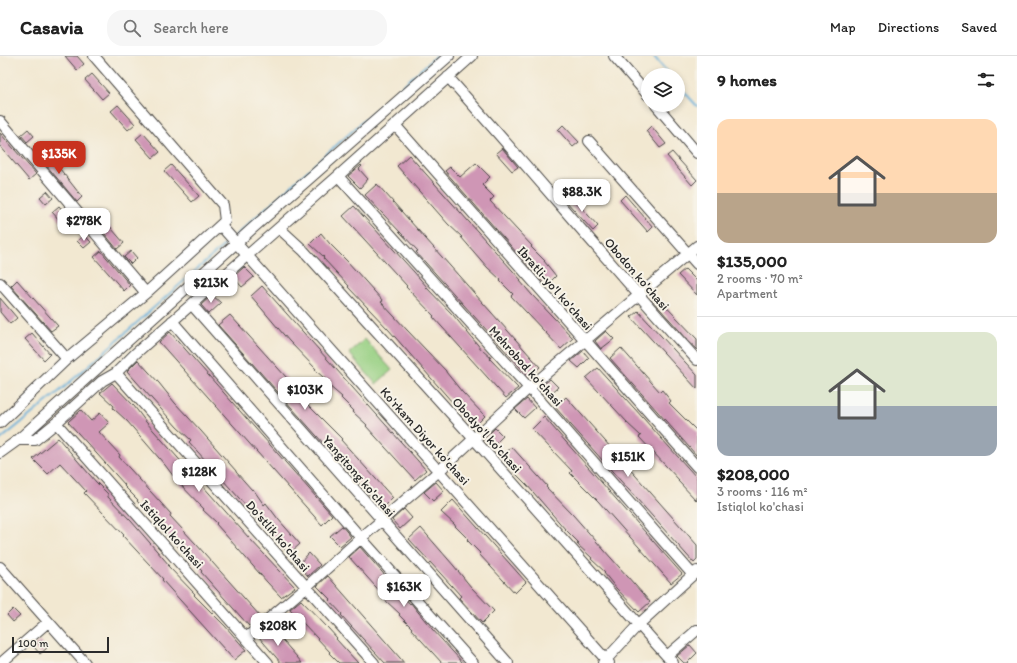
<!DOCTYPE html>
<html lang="en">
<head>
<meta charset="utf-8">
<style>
	:root { --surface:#fff; --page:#f6f6f6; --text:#222; --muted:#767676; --line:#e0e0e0; --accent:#c8321e }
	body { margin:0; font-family:Itim,sans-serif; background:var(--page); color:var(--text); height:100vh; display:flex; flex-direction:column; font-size:15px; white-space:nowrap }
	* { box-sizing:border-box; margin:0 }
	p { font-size:13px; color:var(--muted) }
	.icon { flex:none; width:22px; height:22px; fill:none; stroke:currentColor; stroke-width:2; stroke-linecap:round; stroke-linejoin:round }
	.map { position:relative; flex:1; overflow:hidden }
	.details { display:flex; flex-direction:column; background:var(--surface); width:320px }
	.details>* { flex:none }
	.buttons { position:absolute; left:641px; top:12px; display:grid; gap:8px }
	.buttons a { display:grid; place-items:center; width:44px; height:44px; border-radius:50%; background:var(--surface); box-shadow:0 2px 6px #0003; font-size:20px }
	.scale { position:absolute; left:12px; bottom:10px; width:97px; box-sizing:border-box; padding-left:4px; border:2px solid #2b2b2b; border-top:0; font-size:11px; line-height:14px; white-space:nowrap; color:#2b2b2b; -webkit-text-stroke:3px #f7f3e8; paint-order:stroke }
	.price { position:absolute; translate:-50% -34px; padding:0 9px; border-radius:8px; background:#fff; color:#222; font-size:13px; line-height:26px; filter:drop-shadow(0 1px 2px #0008) }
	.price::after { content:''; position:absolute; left:50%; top:24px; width:12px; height:9px; margin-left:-6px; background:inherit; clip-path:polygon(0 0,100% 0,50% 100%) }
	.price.selected { background:var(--accent); color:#fff }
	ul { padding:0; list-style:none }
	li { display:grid; align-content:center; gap:8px; height:212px; padding:0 20px }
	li+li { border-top:1px solid var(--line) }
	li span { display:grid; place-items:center; height:124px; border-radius:12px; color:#555 }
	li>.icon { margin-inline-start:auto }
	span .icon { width:72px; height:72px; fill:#fffc; stroke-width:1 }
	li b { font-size:17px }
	h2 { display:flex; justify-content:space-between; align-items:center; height:48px; padding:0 20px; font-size:17px }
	header { display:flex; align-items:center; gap:24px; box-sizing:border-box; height:56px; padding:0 20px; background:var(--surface); border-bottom:1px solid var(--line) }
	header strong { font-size:19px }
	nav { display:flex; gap:22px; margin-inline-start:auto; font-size:14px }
	.search { width:280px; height:36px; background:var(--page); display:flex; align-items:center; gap:10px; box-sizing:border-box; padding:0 14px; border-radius:16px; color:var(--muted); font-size:15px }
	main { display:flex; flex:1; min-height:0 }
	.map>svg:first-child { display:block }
</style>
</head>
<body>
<header>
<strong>Casavia</strong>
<div class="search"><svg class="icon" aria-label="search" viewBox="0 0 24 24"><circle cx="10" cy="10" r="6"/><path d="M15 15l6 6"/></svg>Search here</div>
<nav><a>Map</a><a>Directions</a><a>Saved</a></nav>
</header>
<main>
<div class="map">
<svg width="697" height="607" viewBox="0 0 697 607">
	<rect width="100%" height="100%" fill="#f7f3e8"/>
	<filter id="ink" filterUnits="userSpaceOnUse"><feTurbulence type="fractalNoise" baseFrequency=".025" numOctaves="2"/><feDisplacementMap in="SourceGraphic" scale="8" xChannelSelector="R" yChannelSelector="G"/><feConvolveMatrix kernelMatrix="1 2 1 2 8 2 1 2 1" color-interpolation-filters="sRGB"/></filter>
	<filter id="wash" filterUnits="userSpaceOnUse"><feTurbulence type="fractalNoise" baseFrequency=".012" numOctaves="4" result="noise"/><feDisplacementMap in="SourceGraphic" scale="16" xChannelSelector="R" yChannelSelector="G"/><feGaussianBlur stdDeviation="0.9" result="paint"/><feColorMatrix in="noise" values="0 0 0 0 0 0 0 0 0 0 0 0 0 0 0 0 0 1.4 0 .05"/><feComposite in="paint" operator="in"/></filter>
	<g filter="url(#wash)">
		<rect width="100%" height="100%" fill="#f2e8d1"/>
		<path fill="#98d083" stroke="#627e57" d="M365,283L392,314L376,328L349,297Z"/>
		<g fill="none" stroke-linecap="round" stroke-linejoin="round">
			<path stroke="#61aeda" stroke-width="2" d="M653,0L670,19
				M678,29L697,50
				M235,180L436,0
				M0,384L61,334L230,184"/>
		</g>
		<g id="blocks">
			<path fill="#cf96b5" d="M65,0H77L84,8L77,14Z
				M92,18L109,37L102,43L85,24Z
				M118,49L135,68L128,74L111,55Z
				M563,69L579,86L573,91L558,74Z
				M651,70L666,88L660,92L646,75Z
				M28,73L34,80L27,86L21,79Z
				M0,77L36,118L29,124L0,90Z
				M143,77L160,96L153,102L136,83Z
				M41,92L60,113L82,141L77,146L36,97Z
				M502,92L518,111L512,115L496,97Z
				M672,96L697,124L692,129L667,100Z
				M409,99L521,224L520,225L532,239L573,282L561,293L511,240L513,238L500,225L501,224L487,211L461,181H462L448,168L397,110Z
				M476,107L490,121L482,129L494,141L490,145L532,190L531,191L545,205H544L556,220L546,230L445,115L450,111L460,121Z
				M171,109L199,140L192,146L164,115Z
				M361,109L362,110L359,113L368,123L360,132L348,120Z
				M377,128L540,311L529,321L416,196L418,195L365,139Z
				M47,135L53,142L46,148L40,141Z
				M570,139L598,170L593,175L565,144Z
				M625,139L653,171L648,176L620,144Z
				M59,150L77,170L70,176L52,156Z
				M354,150L414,216L427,231H426L453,259L482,294L491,302L490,303L518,332L506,342L433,261L434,260L406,231L407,230L343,160Z
				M106,166L124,187L117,193L100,172Z
				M321,177L330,188L347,205L383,245L381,246L407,274L446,315V316L462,336L485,360L474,371L388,273L348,231L349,230L323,202L324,201L310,188Z
				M84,179L91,186L84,192L77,185Z
				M101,195L130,229L124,235L94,201Z
				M131,195L137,202L131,208L124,201Z
				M244,211L254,221L242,231L233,221Z
				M685,213L697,225V239L678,219Z
				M17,224L58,270L51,275L11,230Z
				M262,230L426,414L415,424L366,370L367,369L353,356L354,355L341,342L342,341L328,329L330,327L315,314L316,313L289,285L251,240Z
				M212,239L221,247L209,258L201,249Z
				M655,239L697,283V294L651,243Z
				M0,242L17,262L10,268L0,256Z
				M638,255L697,319V333L631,261Z
				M230,259L305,342L303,344L342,383L341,384L393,442L382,453L218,269Z
				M606,275L614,283L601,293L595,285Z
				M170,276L332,459L322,469L159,286Z
				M32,277L50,298L44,304L25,283Z
				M621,292L660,336L662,334L671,345L669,347L697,375V400L610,302Z
				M583,295L589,302L579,312L571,305Z
				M138,304L159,327L175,347L201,375L236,415V416L252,434L253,433L264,449L266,447L278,463L300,488L289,498L189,386L191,384L177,371L127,315Z
				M598,312L697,422V445L678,425L679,424L666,410L639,381L641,380L626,366H627L586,322Z
				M550,323L558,331L547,341L538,333Z
				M112,327L134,350L146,366L249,482L295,531L281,541L267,526L216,468L217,467L203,454L204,453L177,425L165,409L127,365L113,352L114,350L100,337Z
				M566,341L697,489V504L694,507L555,351Z
				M527,343L535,352L524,362L515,353Z
				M81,354L91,365L100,357L109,367L99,376L120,399L119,401L171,458L170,460L196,488L260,560L249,570L201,516L202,515L162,474L163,473L137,445L138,444L124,430L125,429L68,366Z
				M544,361L682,518L671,527L598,445L570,417L572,415L532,373Z
				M495,372L503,380L492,391L484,383Z
				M58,382L96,426L108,438V441L131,465L169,509L168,510L195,538L194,539L225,570L246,594L234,604L162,524L163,523L123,480L124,479L84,437L86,435L60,407L48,418L33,403Z
				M512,391L547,430L546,431L573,459L650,546L639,556L616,532L604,517L605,516L591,503L592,502L577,488L579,487L565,473L527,429L500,402Z
				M436,426L444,435L433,445L424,436Z
				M453,444L526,526L515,537L479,498L480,497L467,484L468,483L455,470V469L441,456Z
				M404,453L412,462L400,473L392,464Z
				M342,470L351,481L340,490L330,480Z
				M421,472L454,510L471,531L494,555L482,567L459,542L461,540L409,483Z
				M360,491L410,548L411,547L414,551L432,573L463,607H442L411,573L412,572L399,559L400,558L385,544L387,543L375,530L349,501Z
				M309,497L320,509L308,520L298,509Z
				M328,520L400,602L404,607H385L341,559L342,558L329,544L330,543L317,530Z
				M301,544L328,572L337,582L336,583L358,607H339L329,597L330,596L290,553Z
				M13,553L20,560L13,566L7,559Z
				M270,570L297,601L302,607H281L258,580Z
				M40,585L47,592L40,598L34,591Z
				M690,589L697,597L687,607H684L677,600Z"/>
		</g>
	</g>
	<g filter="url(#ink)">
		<use href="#blocks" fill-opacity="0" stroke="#494744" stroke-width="1"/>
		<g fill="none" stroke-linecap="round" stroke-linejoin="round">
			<defs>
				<path id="minor" d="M614,0L648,39
					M448,21C532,115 612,211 697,304
					M656,49L697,97
					M0,65L146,237
					M395,69L697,411
					M589,85L697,208
					M338,120L529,332L693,519
					M221,170L609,607
					M279,172L303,194L473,382L673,607
					M0,227L67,303
					M192,249L508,607
					M172,265L361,482L473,607
					M116,317L374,607
					M0,367L67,303L146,237L225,165L223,149L94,0
					M56,367L268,607
					M18,384H35L56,367L102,325L116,317L136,297L338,120L472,0
					M0,397L18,384L253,172L449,0
					M0,511L85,607
					M246,582L306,531L361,482L439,415L529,332L697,190
					M667,600L697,574
					M1,607L48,566
					M603,607L639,568L697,515"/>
			</defs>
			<use href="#minor" stroke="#494744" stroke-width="12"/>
			<use href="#minor" stroke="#fff" stroke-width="10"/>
		</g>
	</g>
	<g text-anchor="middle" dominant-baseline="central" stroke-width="4" stroke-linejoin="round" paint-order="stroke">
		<g font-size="13" fill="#2b2b2b" stroke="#f7f3e8">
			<text transform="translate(637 218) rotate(49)">Obodon ko'chasi</text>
			<text transform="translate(555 232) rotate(49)">Ibratli-yo'l ko'chasi</text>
			<text transform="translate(526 310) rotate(48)">Mehrobod ko'chasi</text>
			<text transform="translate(487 379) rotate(48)">Obodyo'l ko'chasi</text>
			<text transform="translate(425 380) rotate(48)">Ko'rkam Diyor ko'chasi</text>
			<text transform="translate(359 420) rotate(49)">Yangitong ko'chasi</text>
			<text transform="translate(172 478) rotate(48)">Istiqlol ko'chasi</text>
			<text transform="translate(278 480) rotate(49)">Do'stlik ko'chasi</text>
		</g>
	</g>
</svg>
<div class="buttons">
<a><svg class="icon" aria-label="layers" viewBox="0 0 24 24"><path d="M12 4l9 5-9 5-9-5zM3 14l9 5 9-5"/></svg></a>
</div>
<div class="scale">100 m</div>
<b class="price selected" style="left:59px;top:119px">$135K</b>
<b class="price" style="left:582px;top:157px">$88.3K</b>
<b class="price" style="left:84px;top:186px">$278K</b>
<b class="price" style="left:211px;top:248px">$213K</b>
<b class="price" style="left:305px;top:355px">$103K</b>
<b class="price" style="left:628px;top:422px">$151K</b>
<b class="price" style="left:199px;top:437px">$128K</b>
<b class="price" style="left:404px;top:552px">$163K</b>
<b class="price" style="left:278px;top:591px">$208K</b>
</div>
<section class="details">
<h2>9 homes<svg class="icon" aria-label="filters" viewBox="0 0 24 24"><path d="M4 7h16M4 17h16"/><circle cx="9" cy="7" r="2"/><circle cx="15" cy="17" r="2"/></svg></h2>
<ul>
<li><span style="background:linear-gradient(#ffd9b3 60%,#b9a48a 0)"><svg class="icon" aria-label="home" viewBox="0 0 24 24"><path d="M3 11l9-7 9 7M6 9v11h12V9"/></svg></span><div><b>$135,000</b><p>2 rooms · 70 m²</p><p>Apartment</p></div></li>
<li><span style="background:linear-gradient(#dfe7d0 60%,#9aa5b1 0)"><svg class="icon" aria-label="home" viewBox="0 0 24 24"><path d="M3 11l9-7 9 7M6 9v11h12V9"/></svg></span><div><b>$208,000</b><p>3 rooms · 116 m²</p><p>Istiqlol ko'chasi</p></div></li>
</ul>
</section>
</main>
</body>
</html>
